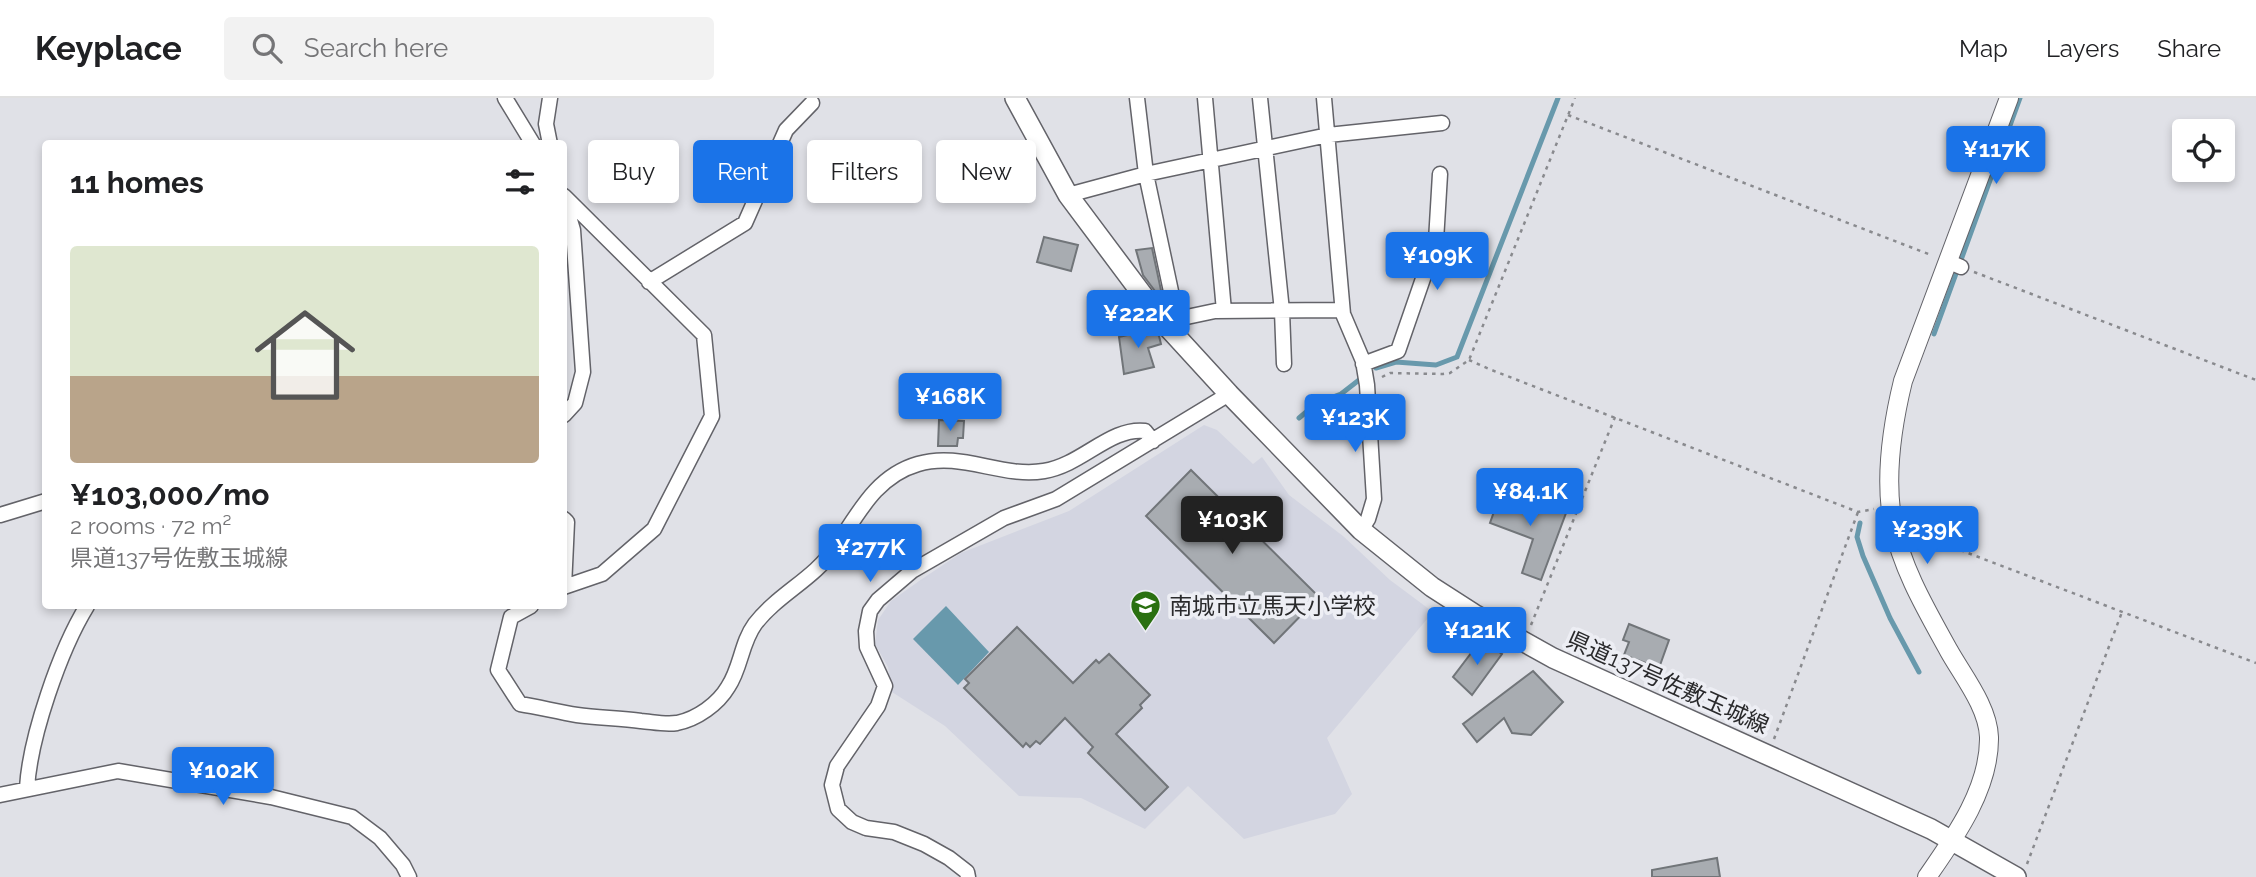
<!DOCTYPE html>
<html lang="en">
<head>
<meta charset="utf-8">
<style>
	:root { --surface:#fff; --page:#f2f2f2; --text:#202124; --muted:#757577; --line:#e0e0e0; --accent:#1a73e8 }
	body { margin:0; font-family:Raleway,"Noto Sans JP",sans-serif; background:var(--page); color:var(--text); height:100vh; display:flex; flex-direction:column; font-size:26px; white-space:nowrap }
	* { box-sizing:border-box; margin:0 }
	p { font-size:23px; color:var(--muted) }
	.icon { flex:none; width:38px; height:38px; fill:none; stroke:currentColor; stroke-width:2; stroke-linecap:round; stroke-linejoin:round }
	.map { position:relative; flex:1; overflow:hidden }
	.details { position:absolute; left:42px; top:42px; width:525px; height:469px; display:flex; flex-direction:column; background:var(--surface); border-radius:7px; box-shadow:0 4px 10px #0003 }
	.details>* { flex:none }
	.top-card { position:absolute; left:588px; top:42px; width:665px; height:63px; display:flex; gap:14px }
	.buttons { position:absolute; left:2172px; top:21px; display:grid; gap:14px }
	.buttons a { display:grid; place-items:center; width:63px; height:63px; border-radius:7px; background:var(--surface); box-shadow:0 4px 10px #0003; font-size:35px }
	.price { position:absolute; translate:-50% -60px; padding:0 16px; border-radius:7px; background:var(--accent); color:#fff; font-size:23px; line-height:46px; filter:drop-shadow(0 2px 4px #0008) }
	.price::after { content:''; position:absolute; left:50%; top:42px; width:21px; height:16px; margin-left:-10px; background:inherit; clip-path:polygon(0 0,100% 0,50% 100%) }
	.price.current { background:#222; color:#fff }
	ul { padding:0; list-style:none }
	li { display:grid; align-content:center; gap:14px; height:371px; padding:0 28px }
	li+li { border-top:2px solid var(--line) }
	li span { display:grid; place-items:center; height:217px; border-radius:7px; color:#555 }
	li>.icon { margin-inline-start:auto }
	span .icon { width:126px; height:126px; fill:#fffc; stroke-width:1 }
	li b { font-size:30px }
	h2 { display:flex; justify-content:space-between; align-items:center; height:84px; padding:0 28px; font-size:30px }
	.tag { padding:0 24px; border-radius:7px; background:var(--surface); box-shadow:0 4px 10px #0003; font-size:24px; line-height:63px }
	.tag.current { background:var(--accent); color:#fff }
	header { display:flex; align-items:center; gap:42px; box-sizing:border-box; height:98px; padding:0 35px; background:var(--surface); border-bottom:2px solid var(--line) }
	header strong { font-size:33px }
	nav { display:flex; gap:38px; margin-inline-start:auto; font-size:24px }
	.search { width:490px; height:63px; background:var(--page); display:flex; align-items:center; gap:18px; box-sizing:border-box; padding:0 24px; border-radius:7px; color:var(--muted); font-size:26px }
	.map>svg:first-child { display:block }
</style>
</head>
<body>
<header>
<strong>Keyplace</strong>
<div class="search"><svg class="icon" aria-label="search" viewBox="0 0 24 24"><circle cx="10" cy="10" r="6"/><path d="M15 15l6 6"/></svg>Search here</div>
<nav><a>Map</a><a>Layers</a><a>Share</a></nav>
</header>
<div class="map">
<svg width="2256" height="779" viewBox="0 0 2256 779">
	<rect width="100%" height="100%" fill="#e0e1e7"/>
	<path fill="#d3d5e1" d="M1204,327L1217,332L1253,366L1262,359L1289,397L1343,438L1390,482L1433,514L1327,640L1352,696L1335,716L1244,741L1188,688L1145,731L1081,700L1019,698L945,628L892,594L888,569L875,546L878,522L891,503L922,481L961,455L1069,413Z"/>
	<path fill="#6899ac" d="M946,508L989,554L958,587L913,541Z"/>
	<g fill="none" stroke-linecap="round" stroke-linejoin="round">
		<path stroke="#6899ac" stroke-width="5" d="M1934,236L2020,0
			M1376,270L1396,264L1436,267L1457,259L1558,0
			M1299,320L1317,305L1341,296L1359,282
			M1860,425L1857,439L1863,458L1890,520L1919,574"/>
	</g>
	<path fill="#a8acb1" stroke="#717579" stroke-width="2" d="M1044,139L1078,147L1071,173L1037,164Z
		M1152,150L1162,197L1161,201L1143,177L1136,152Z
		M1153,231L1159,238L1161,246L1148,250L1154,269L1124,276L1119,239Z
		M939,322L964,323L963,340H958L957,348H938Z
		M1191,372L1319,499L1274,545L1146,418Z
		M1502,391L1566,415L1541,482L1522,475L1533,441L1490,425Z
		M1629,526L1669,542L1659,570L1624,557L1629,544L1623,542Z
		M1017,529L1073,585L1096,562L1099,565L1109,556L1150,597L1140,607L1142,610L1116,636L1168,689L1145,712L1088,655L1093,649L1065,620L1040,646L1036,643L1030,649L1026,645L1023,649L964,590L969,585L965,581Z
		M1481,542L1502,556L1472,597L1453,579Z
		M1533,573L1563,604L1531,637L1512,635L1504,620L1477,644L1463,626Z
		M1717,760L1720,779H1652V772Z"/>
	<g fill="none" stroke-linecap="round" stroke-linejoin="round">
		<defs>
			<path id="minor" d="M505,0L533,46
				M550,0L546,26L550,46
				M1137,0L1146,76L1172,198L1163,224
				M1205,0L1224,213
				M1260,0L1282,213L1284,266
				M1324,0L1343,216L1363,263L1367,287L1374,401L1368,421L1361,432
				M1068,97L1146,76L1328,37L1442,25
				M564,98L704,237L712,318L654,431L602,476L564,489
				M564,102L573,132L583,274L575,305L564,317
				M1947,163L1961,169
				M649,184L745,125L786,32L812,5
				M1163,224L1215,213L1342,212
				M1363,266L1398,253L1436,143L1440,76
				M0,417L46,403
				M564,421L567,424L564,489
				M531,508L511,519L498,572L520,606C539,609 558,614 577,617C598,620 620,620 641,623C653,624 665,627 677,625C697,621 718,606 728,589C741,570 741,545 755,526C778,496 814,481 835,450C858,416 876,378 918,366C961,353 1001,380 1044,373C1082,367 1110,329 1145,333L1153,343
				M27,690C30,639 60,552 87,508
				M0,697L118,673L271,699L352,719L380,740L403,767L409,779
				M968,779L967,774L949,760L924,746L894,734L866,730L852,724L838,711L832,687L837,668L878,608L885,588L867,549L866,533L870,513L878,502L912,473L1004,420L1056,401L1229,296"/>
			<path id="tertiary" d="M1927,779C1955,739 1990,690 1989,639C1988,609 1963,578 1949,553C1927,513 1902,471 1893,426C1884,379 1892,328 1903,283L2009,0"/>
			<path id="secondary" d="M1015,0L1068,97L1163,224L1229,296L1361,432L1432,489L1474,516L1553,560L1931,731L2016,779"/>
		</defs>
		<use href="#minor" stroke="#636369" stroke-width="17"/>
		<use href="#tertiary" stroke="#636369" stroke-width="20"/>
		<use href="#secondary" stroke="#636369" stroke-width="22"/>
		<path stroke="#898a8e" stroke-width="2.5" stroke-dasharray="3.5 5" stroke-linecap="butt" d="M1568,17L1931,157
			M1974,174L2256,282
			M1469,262L1489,271L1858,414L1874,411
			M1382,279L1390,275L1443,276L1450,275L1469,262L1575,0
			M1913,434L2256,565
			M1531,527L1615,319
			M1774,641L1858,414
			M2027,766L2122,514"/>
		<use href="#minor" stroke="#fff" stroke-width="14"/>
		<use href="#tertiary" stroke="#fff" stroke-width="18"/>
		<use href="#secondary" stroke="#fff" stroke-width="19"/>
	</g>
	<defs>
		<symbol id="school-pin" viewBox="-11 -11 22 30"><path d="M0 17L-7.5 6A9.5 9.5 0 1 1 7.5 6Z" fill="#2a7010" stroke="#edeef4"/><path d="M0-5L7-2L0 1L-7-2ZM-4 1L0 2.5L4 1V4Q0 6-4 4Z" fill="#fff"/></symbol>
	</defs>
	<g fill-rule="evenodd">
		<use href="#school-pin" x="1128" y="490" width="35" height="47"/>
	</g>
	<g text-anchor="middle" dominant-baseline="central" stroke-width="7" stroke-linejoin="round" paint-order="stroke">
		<g font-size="23" fill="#2a2a2c" stroke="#edeef4" text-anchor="start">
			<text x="1169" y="507">南城市立馬天小学校</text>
		</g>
		<g font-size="23" fill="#2a2a2c" stroke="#edeef4">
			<text transform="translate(1668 584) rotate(24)">県道137号佐敷玉城線</text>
		</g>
	</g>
</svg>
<div class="buttons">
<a><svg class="icon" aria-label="locate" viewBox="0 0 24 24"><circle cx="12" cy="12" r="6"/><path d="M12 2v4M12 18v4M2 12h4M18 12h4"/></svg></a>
</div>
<b class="price" style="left:1996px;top:88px">¥117K</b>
<b class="price" style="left:1437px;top:194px">¥109K</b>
<b class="price" style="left:1138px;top:252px">¥222K</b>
<b class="price" style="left:950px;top:335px">¥168K</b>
<b class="price" style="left:1355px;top:356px">¥123K</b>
<b class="price" style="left:1530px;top:430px">¥84.1K</b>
<b class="price current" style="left:1232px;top:458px">¥103K</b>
<b class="price" style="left:1927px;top:468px">¥239K</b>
<b class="price" style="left:870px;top:486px">¥277K</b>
<b class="price" style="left:1477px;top:569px">¥121K</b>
<b class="price" style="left:223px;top:709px">¥102K</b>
<div class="top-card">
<a class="tag">Buy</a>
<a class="tag current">Rent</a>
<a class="tag">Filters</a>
<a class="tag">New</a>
</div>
<section class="details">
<h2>11 homes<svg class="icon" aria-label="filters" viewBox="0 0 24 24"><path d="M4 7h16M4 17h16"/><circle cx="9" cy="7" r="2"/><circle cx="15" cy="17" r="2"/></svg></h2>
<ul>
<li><span style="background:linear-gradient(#dfe7d0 60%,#b9a48a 0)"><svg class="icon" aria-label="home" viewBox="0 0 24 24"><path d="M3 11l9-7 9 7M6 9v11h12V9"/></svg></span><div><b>¥103,000/mo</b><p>2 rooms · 72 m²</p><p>県道137号佐敷玉城線</p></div></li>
</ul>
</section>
</div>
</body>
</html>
